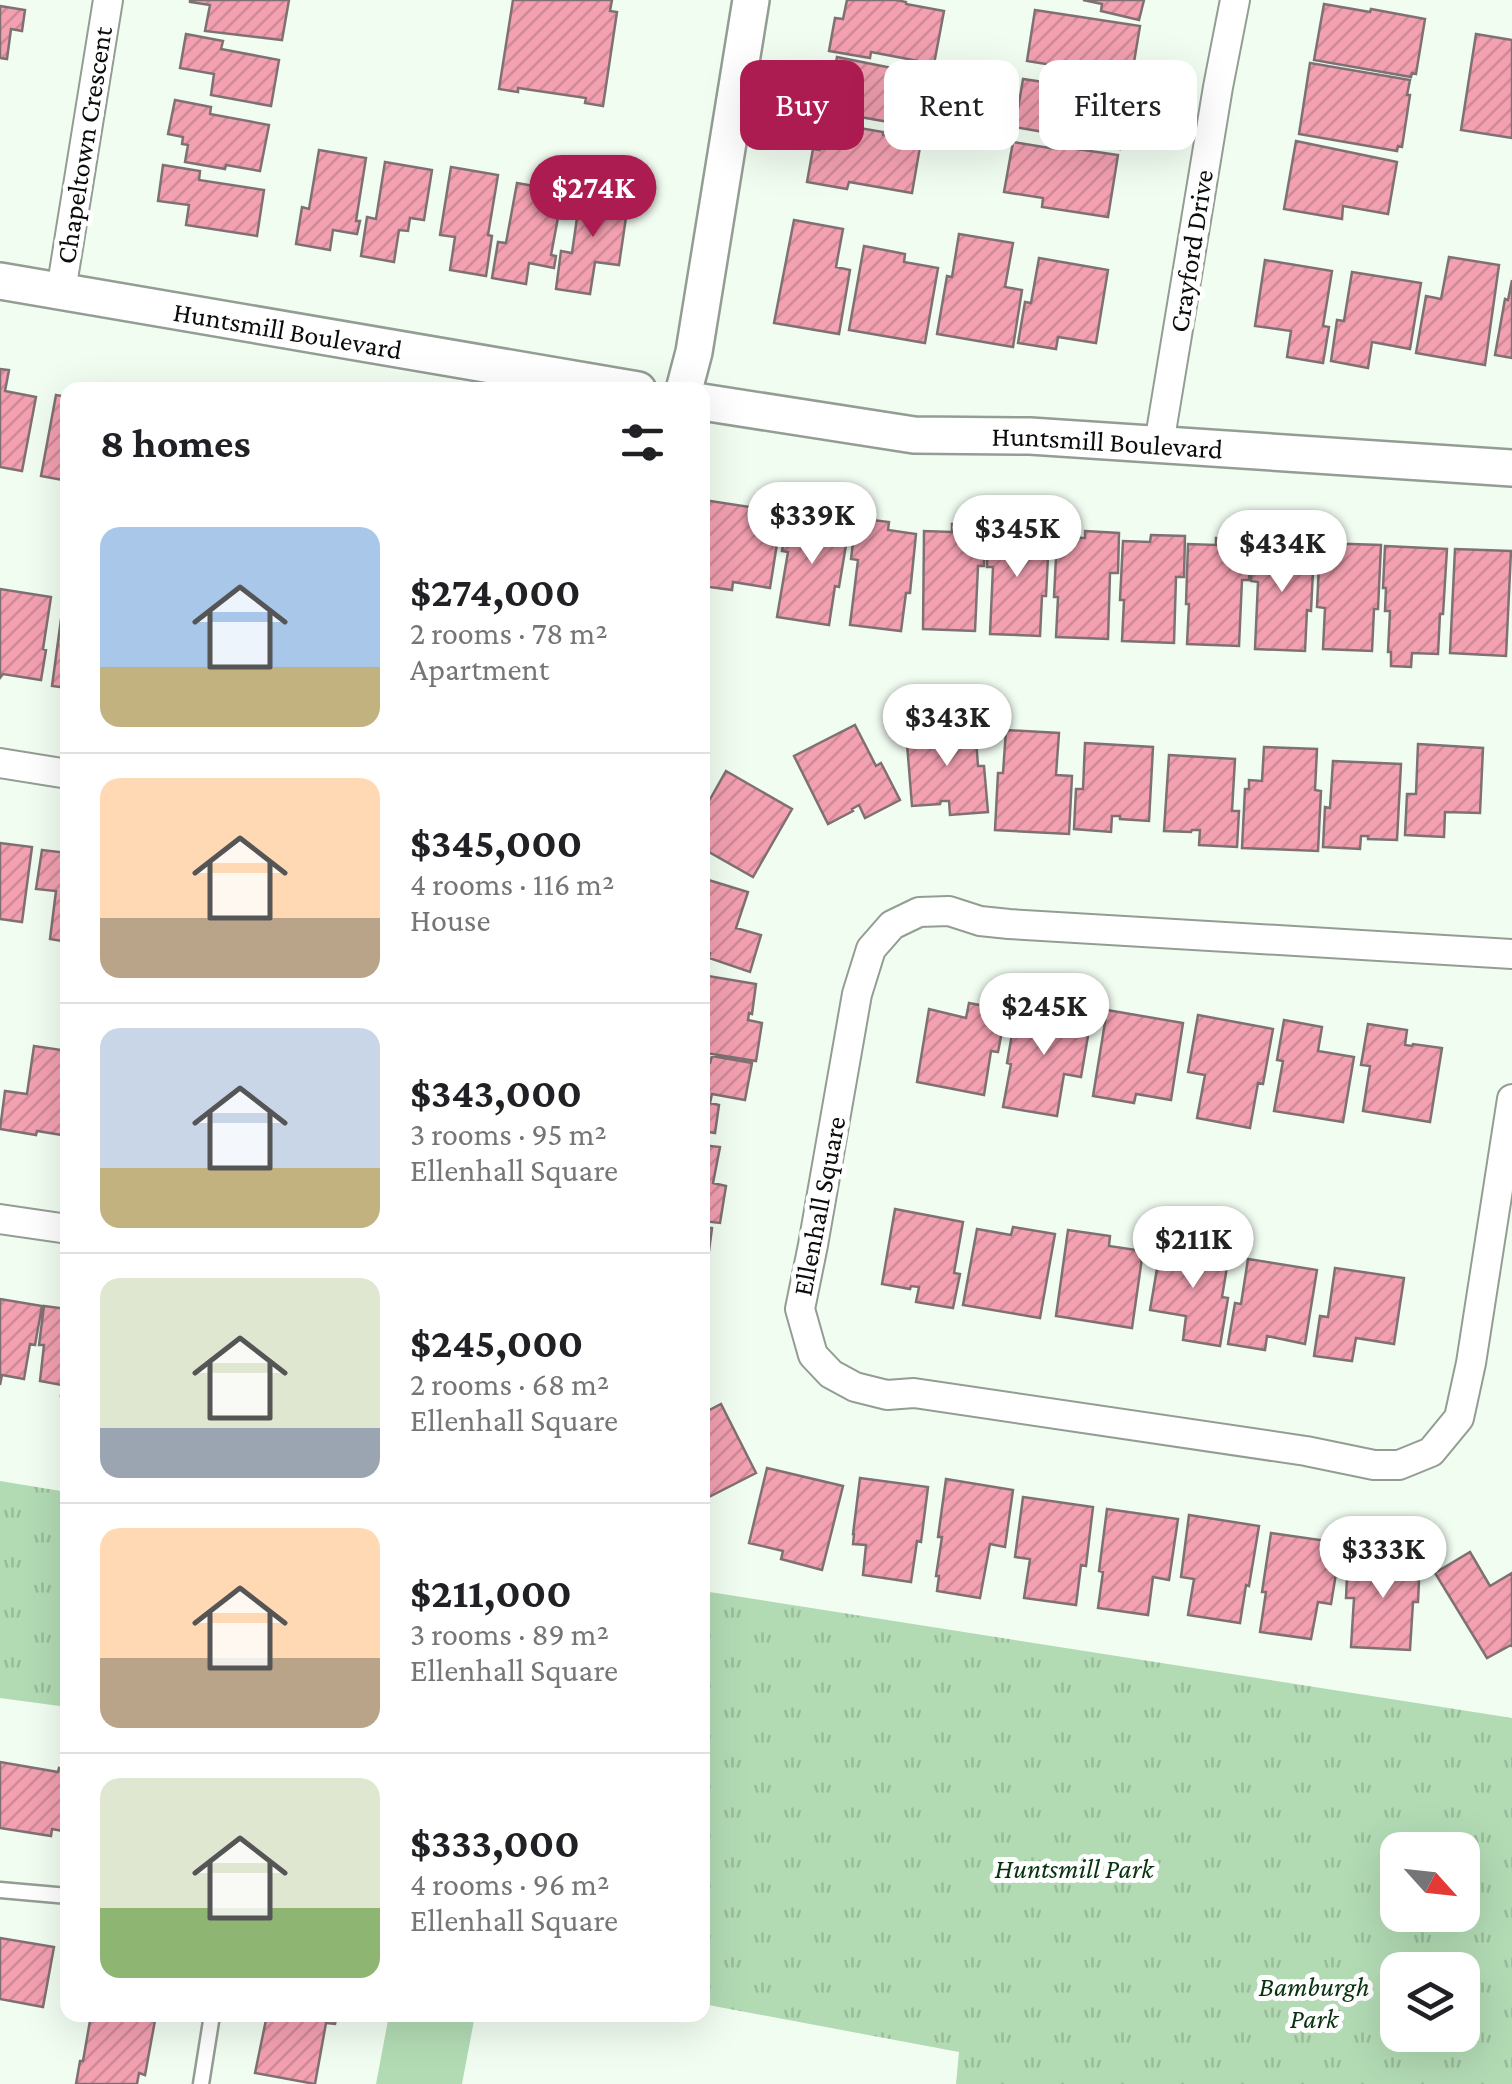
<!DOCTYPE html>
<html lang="en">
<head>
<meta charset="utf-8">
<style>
	:root { --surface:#fff; --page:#f6f6f6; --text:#202124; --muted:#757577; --line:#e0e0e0; --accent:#ad1c51 }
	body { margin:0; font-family:"Crimson Pro",serif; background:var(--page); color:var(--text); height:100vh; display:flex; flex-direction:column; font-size:38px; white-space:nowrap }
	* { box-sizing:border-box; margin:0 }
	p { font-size:32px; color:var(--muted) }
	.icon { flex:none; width:55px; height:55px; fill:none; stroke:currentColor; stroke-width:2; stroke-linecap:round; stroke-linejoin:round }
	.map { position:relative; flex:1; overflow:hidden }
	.details { position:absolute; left:60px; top:382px; width:650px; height:1640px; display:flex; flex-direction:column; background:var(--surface); border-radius:20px; box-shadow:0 10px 40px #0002 }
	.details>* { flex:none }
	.banner { position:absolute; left:740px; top:60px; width:620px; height:90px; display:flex; gap:20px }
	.needle { width:65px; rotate:117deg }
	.buttons { position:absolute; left:1380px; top:1832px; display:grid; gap:20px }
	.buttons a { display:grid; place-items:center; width:100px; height:100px; border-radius:20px; background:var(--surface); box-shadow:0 10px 40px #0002; font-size:50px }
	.price { position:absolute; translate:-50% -85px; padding:0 22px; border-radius:35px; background:#fff; color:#222; font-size:32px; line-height:65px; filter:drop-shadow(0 2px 5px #0008) }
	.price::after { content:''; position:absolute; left:50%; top:60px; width:30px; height:22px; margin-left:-15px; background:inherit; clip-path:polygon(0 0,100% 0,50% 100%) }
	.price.on { background:var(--accent); color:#fff }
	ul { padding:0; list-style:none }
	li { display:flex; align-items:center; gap:30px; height:250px; padding:0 40px }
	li+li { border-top:2px solid var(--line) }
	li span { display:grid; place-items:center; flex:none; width:280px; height:200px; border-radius:20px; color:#555 }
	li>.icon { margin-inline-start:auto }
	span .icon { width:120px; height:120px; fill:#fffc; stroke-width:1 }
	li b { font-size:42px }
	h2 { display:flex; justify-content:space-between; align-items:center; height:120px; padding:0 40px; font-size:42px }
	.tag { padding:0 35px; border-radius:20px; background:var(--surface); box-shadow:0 10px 40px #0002; font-size:35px; line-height:90px }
	.tag.on { background:var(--accent); color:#fff }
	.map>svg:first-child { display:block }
</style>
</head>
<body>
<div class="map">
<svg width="1512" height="2084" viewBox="0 0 1512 2084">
	<defs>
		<pattern id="park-tufts" width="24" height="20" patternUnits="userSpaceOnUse" patternTransform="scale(2.5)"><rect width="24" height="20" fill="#b2dbb4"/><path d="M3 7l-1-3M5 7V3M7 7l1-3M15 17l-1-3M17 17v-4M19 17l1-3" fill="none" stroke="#98bb99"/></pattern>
		<pattern id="building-hatch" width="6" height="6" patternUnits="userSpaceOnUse" patternTransform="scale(2.5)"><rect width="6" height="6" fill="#f3a0b1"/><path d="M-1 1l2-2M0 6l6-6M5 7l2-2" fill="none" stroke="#cf8997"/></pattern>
	</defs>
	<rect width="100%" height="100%" fill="#f2fdf2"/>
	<path fill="#b2dbb4" d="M389,2015H475L462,2084H376Z"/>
	<path fill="url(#park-tufts)" fill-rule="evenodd" d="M0,1481L67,1492V1707L0,1698Z
		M703,1591L1512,1718V2084H956L959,2052L703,2004ZM1462,1850V1915H1398V1850ZM1462,1970V2035H1398V1970Z"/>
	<path fill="url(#building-hatch)" stroke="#7f7173" stroke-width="2.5" d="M190,0H289L282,40L205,31L210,5L190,2Z
		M513,0H612L610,11L617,12L603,106L585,103L586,98L518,88V92L499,89Z
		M847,0H896L906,2V4L944,11L934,64L871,52L870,58L829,51L835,18L843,19Z
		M1083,0H1144L1139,20L1101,11L1102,4Z
		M1324,4L1370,12L1371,9L1425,19L1416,74L1412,73L1411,77L1314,60Z
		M0,6L25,10L22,31L11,29L7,59L0,58Z
		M1035,10L1140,26L1130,86L1063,75L1065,67L1027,61Z
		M186,34L223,41L221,49L279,60L271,106L211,95L214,74L180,68Z
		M1476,34L1512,40V138L1461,130Z
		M837,57L932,76L923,128L860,117L859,123L819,116L824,83L832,84Z
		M1310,63L1410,80L1407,95H1410L1402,147L1398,146L1397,151L1299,134Z
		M1064,77L1130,88L1120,149L1054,138L1055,134L1015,127L1023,79L1063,85Z
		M175,100L211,107L210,114L269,125L260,171L226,165L225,169L185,162L188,145L182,144L183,137L168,134Z
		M825,122L883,132V135L921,141L912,193L849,182L847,189L807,182L813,149L820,150Z
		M1296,141L1397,162L1388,214L1343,206L1342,219L1284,209Z
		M1013,142L1056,149V146L1118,155L1108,217L1042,207L1043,198L1004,192Z
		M319,150L366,158L356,221H360L357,234L333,230L330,250L296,244L302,207L309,209Z
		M385,162L432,170L424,220L410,218L408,231L399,230L394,262L361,256L367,217L376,219Z
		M163,165L200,171L199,180L264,190L257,236L186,225L189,205L158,201Z
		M451,167L498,175L488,235L492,236L486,276L450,270L455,237L440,235Z
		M517,183L563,191L551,255L556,256L554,268L529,263L526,284L492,278L498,242L506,243Z
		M581,190L629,197L619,265L595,262L590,294L556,289L561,251L572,253Z
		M794,220L843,229L836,267L850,270L839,334L774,323Z
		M959,234L1013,243L1005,287L1022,290L1013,347L937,334L947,276L952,277Z
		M864,246L905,254L904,262L938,268L925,343L849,330Z
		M1449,257L1499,265L1485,365L1416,353L1426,296L1441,299Z
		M1039,258L1108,270L1096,343L1058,337L1056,349L1018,343L1025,302L1031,303Z
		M1265,260L1332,271L1323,326L1329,327L1323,363L1287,357L1291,331L1255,326Z
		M1352,272L1421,283L1410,349L1372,342L1368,368L1331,361L1337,320L1344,321Z
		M1512,280V358L1495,355L1505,299L1508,300Z
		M0,369L9,370L5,391L36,397L22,471L0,467Z
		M56,395L68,397V481L41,476Z
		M704,500L782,512L770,588L733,582L732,590L702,586Z
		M789,511L850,521L839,587L835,586L829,625L777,617L788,552L782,551Z
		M856,518L889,522L888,530L916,534L910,593H906L901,631L850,625L858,560L851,559Z
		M952,524L986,526L984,566H978L975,631L923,629L924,531L952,532Z
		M989,525L1023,527L1022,535L1049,536L1046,596H1042L1040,636L990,634L993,567H987Z
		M1085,531L1119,533L1118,573H1110L1108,639L1056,637L1058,597H1054L1057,537L1085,538Z
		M1151,535L1185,536L1184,577H1176L1174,643L1122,641L1124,600H1120L1123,541L1150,542Z
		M1216,538L1251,540L1249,580H1242L1239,646L1187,644L1189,604H1186L1188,544L1216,545Z
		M1253,540L1287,541V550L1314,551L1311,611L1307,610L1305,651L1255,649L1258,582L1251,581Z
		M1320,543L1381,545L1378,609H1374L1372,651L1323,649L1325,608L1317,607Z
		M1385,546L1447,549L1443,614H1440L1438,654L1412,653L1411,667L1391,666V652H1388L1390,611H1385L1386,588H1383Z
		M1455,549L1511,551L1506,656L1450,653Z
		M0,589L51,597L43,649L46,650L41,680L3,674L0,678Z
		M62,612L68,613V688L52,686Z
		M855,725L876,766L881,763L900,800L865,818L859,805L852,809L853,811L828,824L794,756Z
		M975,725L978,766H984L988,812L950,815L949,801H941L940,804L912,806L906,731Z
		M1006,730L1059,733L1056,775L1072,776L1069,834L995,830L998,773H1003Z
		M1085,743L1153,747L1149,821L1120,819V816H1112L1111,832L1074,829L1076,789H1083Z
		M1418,744L1483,748L1480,813L1445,812L1444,837L1405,835L1407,794H1416Z
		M1264,747L1317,749L1315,790L1321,791L1318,851L1242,848L1245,789H1249V780L1262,781Z
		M1169,755L1235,759L1232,811H1239L1237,847L1199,845L1200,830H1192L1191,832L1164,831Z
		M1333,761L1401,764L1397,840L1368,839V836H1361L1360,849L1323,847L1325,807L1330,808Z
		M726,771L792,809L753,877L702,848V798L709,801Z
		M0,843L32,847L22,922L0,919Z
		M42,850L68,853V942L50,939L56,891L36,889Z
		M702,878L748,892L736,928L761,935L750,972L709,958L710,953L702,950Z
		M702,975L756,984L752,1014L749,1013L748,1020L762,1023L756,1061L706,1053L708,1046L702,1045Z
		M969,1003L1006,1010L998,1052L991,1051L984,1095L917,1082L929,1009L966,1018Z
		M1017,1005L1091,1018L1081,1077L1064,1074L1057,1116L1003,1107L1011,1064L1007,1063Z
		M1107,1010L1183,1023L1171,1100L1136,1094L1134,1103L1093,1096Z
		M1198,1015L1273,1029L1263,1084L1258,1083L1250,1128L1197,1118L1205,1075L1188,1072Z
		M1284,1020L1322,1027L1318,1051L1354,1057L1343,1122L1274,1111L1283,1061L1277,1060Z
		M1368,1024L1407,1030L1405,1045L1412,1046L1413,1044L1442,1048L1430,1122L1363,1111L1370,1066L1361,1065Z
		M34,1046L68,1051V1136L37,1131L36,1135L0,1129L5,1091L27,1094Z
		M712,1056L752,1063L745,1100L712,1094L710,1103L719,1105L715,1133L702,1131V1062L710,1063Z
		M702,1145L720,1147L713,1183L726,1186L720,1223L702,1221Z
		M895,1209L963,1222L954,1273L960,1274L953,1308L916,1302L919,1287L911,1286L910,1289L882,1284Z
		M702,1227L712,1228L707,1266L702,1265Z
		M1013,1227L1055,1234L1040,1318L963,1305L977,1229L1011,1235Z
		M1068,1230L1110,1236L1109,1246L1143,1251L1132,1328L1056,1316Z
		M1161,1245L1229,1255L1222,1297L1228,1298L1220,1346L1183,1340L1186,1316L1150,1310Z
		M1248,1259L1317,1270L1305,1344L1267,1336L1265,1350L1228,1344L1235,1303L1241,1304Z
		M1335,1268L1404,1278L1394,1344L1356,1338L1352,1361L1314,1356L1320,1316L1328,1317Z
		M0,1299L42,1306L35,1345L30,1344L24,1379L2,1375L0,1385Z
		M44,1306L68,1309V1397L61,1396L62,1385L40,1381L44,1345H39Z
		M721,1404L756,1473L703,1500L702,1414Z
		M767,1468L843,1486L822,1570L781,1559L783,1551L749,1543Z
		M860,1478L928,1487L921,1542L917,1541L911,1582L863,1575L866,1545L853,1544L854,1534H853Z
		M946,1479L1013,1490L1005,1547L990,1544L980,1598L937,1591L939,1576H936L942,1537H938Z
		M1023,1497L1093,1507L1086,1566L1081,1565L1076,1605L1024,1598L1030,1559L1015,1557Z
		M1107,1509L1178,1519L1169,1580L1153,1577L1148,1615L1098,1608L1103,1572L1099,1571Z
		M1189,1515L1259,1526L1249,1586L1246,1585L1240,1623L1188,1615L1194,1579L1181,1577Z
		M1271,1533L1341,1543L1331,1604L1318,1602L1311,1639L1260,1632L1266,1592H1262Z
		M1470,1552L1490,1586L1512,1573V1646L1511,1645L1487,1658L1435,1573Z
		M1348,1556L1420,1560L1418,1602H1413L1410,1650L1351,1647L1354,1598H1346Z
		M0,1762L58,1772L59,1768L68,1770V1832L52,1829L51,1836L0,1828Z
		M0,1938L54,1947L43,2007L0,1999Z
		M91,2015H156L145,2075L139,2073L137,2084H76L80,2061H83Z
		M267,2015H337L335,2024L326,2023L315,2084L255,2073Z"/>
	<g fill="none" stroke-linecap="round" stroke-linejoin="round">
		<defs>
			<path id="service" d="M0,1890L68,1896
				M201,2084L212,2015"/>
			<path id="minor" d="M61,291L108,0
				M1159,444L1218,87L1235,0
				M0,763L68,774
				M1512,954L1009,924L980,921L949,911L919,912L892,925L871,949L857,994L813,1245L800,1309L813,1355L831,1374L855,1387L887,1395L914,1393L1306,1451L1374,1465H1399L1431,1452L1459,1418L1471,1363L1512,1099
				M0,1219L68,1229"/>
			<g id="tertiary">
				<path id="s1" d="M0,281L638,390"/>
				<path d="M684,390L694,352L751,0"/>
				<path id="s2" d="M702,402L914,435L1030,436L1512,468"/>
			</g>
		</defs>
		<use href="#service" stroke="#939d93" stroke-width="19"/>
		<use href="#minor" stroke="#939d93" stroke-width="32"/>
		<use href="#tertiary" stroke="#939d93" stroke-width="40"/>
		<use href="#service" stroke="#fff" stroke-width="14"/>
		<use href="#minor" stroke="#fff" stroke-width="28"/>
		<use href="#tertiary" stroke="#fff" stroke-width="35"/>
	</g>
	<g text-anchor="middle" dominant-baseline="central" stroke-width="10" stroke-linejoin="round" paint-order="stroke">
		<g font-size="28" fill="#0a0d0a" stroke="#fff">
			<text transform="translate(84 145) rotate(-81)">Chapeltown Crescent</text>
			<text transform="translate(1191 251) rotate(-81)">Crayford Drive</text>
			<text stroke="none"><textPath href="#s1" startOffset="292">Huntsmill Boulevard</textPath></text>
			<text stroke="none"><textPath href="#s2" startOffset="408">Huntsmill Boulevard</textPath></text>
			<text transform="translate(819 1206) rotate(-79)">Ellenhall Square</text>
		</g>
		<g font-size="28" font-style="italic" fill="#07330f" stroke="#fff">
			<text x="1074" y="1868">Huntsmill Park</text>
			<text x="1314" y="1986">Bamburgh<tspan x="1314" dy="32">Park</tspan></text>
		</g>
	</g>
</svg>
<div class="buttons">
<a><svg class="needle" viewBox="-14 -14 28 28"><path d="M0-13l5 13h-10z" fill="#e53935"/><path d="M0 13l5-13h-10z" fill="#757577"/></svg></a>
<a><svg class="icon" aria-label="layers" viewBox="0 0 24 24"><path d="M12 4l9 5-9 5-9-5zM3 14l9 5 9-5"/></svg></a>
</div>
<b class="price on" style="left:593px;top:240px">$274K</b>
<b class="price" style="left:812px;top:567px">$339K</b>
<b class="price" style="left:1017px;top:580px">$345K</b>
<b class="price" style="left:1282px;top:595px">$434K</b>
<b class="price" style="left:947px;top:769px">$343K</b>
<b class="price" style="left:1044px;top:1058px">$245K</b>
<b class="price" style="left:1193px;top:1291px">$211K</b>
<b class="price" style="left:1383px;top:1601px">$333K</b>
<div class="banner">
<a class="tag on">Buy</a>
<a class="tag">Rent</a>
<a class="tag">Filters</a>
</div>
<section class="details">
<h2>8 homes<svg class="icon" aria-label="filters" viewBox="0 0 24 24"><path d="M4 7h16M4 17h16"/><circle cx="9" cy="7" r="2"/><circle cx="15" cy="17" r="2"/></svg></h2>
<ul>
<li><span style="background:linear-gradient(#a9c7e8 70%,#c2b280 0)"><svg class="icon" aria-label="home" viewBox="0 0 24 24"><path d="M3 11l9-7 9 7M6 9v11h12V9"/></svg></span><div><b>$274,000</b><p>2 rooms · 78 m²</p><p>Apartment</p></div></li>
<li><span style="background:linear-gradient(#ffd9b3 70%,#b9a48a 0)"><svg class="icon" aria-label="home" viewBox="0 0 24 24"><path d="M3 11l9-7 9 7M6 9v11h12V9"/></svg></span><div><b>$345,000</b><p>4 rooms · 116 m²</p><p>House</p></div></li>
<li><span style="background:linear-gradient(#c9d6e8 70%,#c2b280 0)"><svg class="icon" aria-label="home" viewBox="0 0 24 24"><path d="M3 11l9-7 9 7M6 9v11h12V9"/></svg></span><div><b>$343,000</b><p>3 rooms · 95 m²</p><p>Ellenhall Square</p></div></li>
<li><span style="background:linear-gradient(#dfe7d0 75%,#9aa5b1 0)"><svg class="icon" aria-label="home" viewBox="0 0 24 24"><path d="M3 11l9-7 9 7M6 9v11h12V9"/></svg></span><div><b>$245,000</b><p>2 rooms · 68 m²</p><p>Ellenhall Square</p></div></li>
<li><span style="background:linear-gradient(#ffd9b3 65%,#b9a48a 0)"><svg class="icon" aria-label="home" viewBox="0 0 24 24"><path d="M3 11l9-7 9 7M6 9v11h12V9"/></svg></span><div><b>$211,000</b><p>3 rooms · 89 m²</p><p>Ellenhall Square</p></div></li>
<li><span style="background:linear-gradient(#dfe7d0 65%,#8fb573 0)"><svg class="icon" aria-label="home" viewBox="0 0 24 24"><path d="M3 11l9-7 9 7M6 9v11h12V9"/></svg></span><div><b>$333,000</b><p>4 rooms · 96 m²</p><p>Ellenhall Square</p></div></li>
</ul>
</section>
</div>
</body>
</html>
